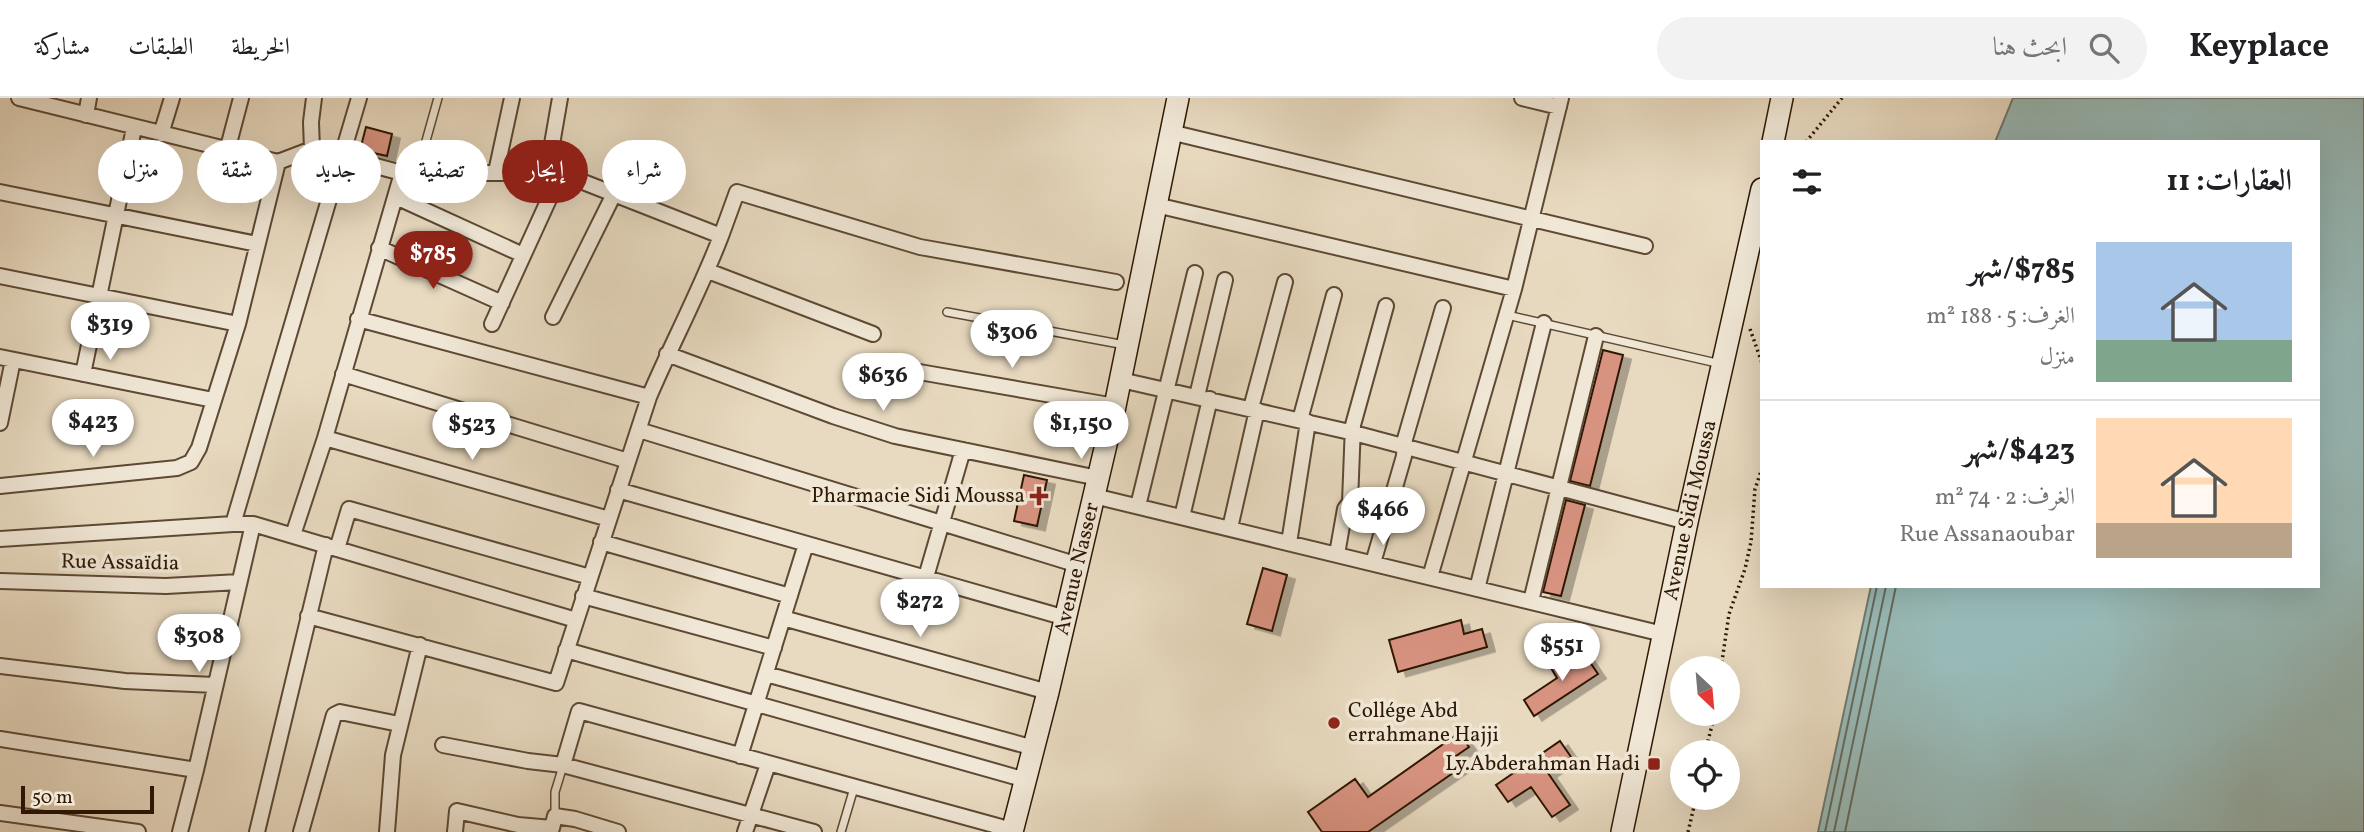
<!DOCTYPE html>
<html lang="ar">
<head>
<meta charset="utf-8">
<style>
	:root { --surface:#fff; --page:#f2f2f2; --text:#202124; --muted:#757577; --line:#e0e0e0; --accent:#8f2418 }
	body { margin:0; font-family:Vollkorn,Amiri,serif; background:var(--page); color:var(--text); direction:rtl; height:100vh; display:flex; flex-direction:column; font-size:26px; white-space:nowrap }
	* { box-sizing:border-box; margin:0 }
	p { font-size:23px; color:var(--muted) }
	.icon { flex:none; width:38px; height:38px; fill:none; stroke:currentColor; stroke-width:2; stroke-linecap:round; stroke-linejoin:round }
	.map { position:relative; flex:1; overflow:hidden; direction:ltr }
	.sheet { position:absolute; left:1760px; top:42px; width:560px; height:448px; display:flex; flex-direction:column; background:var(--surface); border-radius:0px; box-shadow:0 7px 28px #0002; direction:rtl }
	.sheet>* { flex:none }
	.hud { position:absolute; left:21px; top:42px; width:665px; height:63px; direction:rtl; display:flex; gap:14px }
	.needle { width:46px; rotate:154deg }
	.buttons { position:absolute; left:1670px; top:558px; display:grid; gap:14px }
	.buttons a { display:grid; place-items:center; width:70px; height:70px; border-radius:50%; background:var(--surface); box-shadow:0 7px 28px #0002; font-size:35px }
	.scale { position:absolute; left:21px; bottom:18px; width:133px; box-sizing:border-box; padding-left:7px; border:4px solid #2f1905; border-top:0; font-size:19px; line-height:24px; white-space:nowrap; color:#2f1905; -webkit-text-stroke:5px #f0e7d6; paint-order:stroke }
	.price { position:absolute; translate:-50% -60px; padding:0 16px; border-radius:24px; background:#fff; color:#222; font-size:23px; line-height:46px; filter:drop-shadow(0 2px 4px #0008) }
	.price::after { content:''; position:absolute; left:50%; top:42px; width:21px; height:16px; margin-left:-10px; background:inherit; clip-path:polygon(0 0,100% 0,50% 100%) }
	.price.selected { background:var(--accent); color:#fff }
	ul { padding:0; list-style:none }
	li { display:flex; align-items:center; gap:21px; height:175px; padding:0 28px }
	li+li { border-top:2px solid var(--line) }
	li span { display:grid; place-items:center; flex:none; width:196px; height:140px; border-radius:0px; color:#555 }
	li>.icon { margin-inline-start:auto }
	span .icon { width:84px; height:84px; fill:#fffc; stroke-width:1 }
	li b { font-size:30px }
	h2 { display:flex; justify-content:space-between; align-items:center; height:84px; padding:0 28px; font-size:30px }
	.pill { padding:0 24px; border-radius:32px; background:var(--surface); box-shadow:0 7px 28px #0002; font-size:24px; line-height:63px }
	.pill.selected { background:var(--accent); color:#fff }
	header { display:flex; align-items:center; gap:42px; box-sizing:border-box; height:98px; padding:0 35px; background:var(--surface); border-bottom:2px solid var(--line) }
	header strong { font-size:33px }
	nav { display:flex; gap:38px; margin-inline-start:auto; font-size:24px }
	.search { width:490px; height:63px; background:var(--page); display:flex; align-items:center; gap:18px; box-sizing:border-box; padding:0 24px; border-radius:38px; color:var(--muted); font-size:26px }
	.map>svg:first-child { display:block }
</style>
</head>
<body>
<header>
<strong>Keyplace</strong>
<div class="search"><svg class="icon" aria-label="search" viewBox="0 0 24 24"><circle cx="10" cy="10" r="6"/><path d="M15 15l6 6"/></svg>ابحث هنا</div>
<nav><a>الخريطة</a><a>الطبقات</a><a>مشاركة</a></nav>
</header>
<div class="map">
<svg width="2364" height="734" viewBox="0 0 2364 734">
	<defs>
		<filter id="shadow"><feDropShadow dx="8" dy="4.5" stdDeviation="0" flood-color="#0004"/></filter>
	</defs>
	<rect width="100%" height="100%" fill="#e8dac0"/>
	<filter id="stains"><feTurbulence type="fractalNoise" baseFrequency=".00286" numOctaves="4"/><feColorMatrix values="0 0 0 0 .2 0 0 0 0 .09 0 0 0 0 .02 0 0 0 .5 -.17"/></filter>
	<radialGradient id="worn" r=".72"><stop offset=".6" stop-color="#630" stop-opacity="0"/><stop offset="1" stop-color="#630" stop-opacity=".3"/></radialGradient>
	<path fill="#98bab7" stroke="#6e7a70" stroke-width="2" d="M2013,0H2364V734H1818L1871,488H2319V44H1995Z"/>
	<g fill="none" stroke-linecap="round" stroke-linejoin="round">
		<path stroke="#646a5e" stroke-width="2" d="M1825,734L1877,488
			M1834,734L1886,488
			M1845,734L1896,488"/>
	</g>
	<path fill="#d89380" stroke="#2f1905" stroke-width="2" filter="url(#shadow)" d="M366,29L392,36L387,58L360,52Z
		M1603,252L1623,257L1590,388L1570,383Z
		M1024,377L1047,382L1037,428L1014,423Z
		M1566,402L1585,407L1561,498L1543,494Z
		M1263,470L1287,477L1272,533L1247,526Z
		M1461,522L1464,536L1482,531L1487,549L1398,574L1389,542Z
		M1572,556L1576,563L1585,557L1598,576L1534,618L1524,602L1557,580L1551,570Z
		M1459,635L1469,649L1456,658L1463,668L1368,734H1322L1308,714L1355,681L1368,699Z
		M1560,643L1571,659L1548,675L1570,707L1552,719L1531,689L1508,704L1496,687Z"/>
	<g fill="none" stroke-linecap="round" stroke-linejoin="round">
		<defs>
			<path id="lane" d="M417,75L438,0
				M947,214L1125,247
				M1507,217L1721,266
				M555,717V694L563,668
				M841,734L854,690"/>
			<path id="street" d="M19,0L278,64L312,51L402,75H547L573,80L721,138L737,94L920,149L1116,184
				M1522,0L1559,9
				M86,17L89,0
				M1170,34L1645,148
				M161,36L172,0
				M312,51L311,24L314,0
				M227,53L241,0
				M496,74L512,0
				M547,75L560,0
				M0,94L257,146
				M396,99L523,157
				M1156,107L1514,191
				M379,150L502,205
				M708,173L873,236
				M0,178L238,226
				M553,219L614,96
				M358,221L649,299
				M492,226L560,77
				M667,256L833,318L895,338L1098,380
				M0,259L213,302
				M902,271L1115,308
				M83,276L134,30
				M343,276L628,363
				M1121,282L1354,335L1687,424
				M1197,298L1225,182
				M1251,310L1285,184
				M1300,322L1334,197
				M0,325L13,262
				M639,332L1078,467
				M325,340L609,421
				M0,388L177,370L191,364L199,350L238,226L278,64
				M618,392L1066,520
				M1094,398L1663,536
				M1138,408L1195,175
				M1182,419L1210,301
				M233,426L359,0
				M1230,430L1257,312
				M293,437L325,340L402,75
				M0,441L233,426H253L576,522
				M601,444L790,498
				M1289,445L1308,324
				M337,451L349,411L590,479
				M1337,456L1345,411L1350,404L1353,327L1386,208
				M1373,465L1404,358L1405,341L1443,210
				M926,479L963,352
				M1430,479L1514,191L1561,0
				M0,483L166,488L239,484
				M1477,491L1544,225
				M583,498L774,550
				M1531,503L1596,238
				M308,518L556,585L649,299C672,245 700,193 721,138
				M783,520L1048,594
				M566,552L1026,682
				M0,568L125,583L215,587
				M766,576L1034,650
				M0,641L196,672
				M443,647L528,663L563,667L814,734
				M740,658L806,446
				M563,667L579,613L1012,732
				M0,715L138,734
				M180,734L196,672L253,426
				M257,734L326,447
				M301,734L334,617L340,614L399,626
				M387,734L393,657L420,547
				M455,734L457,713L518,727L552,730L555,718L575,721L618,734
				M745,734L768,666"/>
			<g id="secondary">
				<path d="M1773,44L1782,0"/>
				<path id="s1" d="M1012,734L1048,594L1115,308L1178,0"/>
				<path id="s2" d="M1622,734L1687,424L1762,91"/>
			</g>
		</defs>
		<use href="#lane" stroke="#5d4934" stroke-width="10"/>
		<use href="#street" stroke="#5d4934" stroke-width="18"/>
		<use href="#secondary" stroke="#2f1905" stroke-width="24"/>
		<path stroke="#2f1905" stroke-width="3.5" stroke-dasharray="2 3.5" stroke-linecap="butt" d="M1806,44L1842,0
			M1750,231L1762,265
			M1721,570L1729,516L1745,471L1751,444L1755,391L1762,370
			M1705,654L1715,616
			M1688,734L1696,700"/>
		<use href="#lane" stroke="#f0e7d6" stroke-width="7"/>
		<use href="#street" stroke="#f0e7d6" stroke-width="14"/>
		<use href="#secondary" stroke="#f0e7d6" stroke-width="21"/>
	</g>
	<g fill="#8f2418" stroke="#f0e7d6" stroke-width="2.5">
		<path d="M1035.5 387.5h7v7h7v7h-7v7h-7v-7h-7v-7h7z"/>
		<circle cx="1334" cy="625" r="7"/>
		<rect x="1647" y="659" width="14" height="14" rx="3.5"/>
	</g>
	<g text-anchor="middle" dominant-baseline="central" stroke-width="7" stroke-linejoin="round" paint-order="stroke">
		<g font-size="21" fill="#2f1905" stroke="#f0e7d6" text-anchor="end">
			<text x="1025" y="398">Pharmacie Sidi Moussa</text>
			<text x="1348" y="613" text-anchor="start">Collége Abd<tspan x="1348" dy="24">errahmane Hajji</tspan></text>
			<text x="1640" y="666">Ly.Abderahman Hadi</text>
		</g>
		<g font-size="21" fill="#2f1905" stroke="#f0e7d6">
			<text stroke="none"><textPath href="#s2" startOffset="329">Avenue Sidi Moussa</textPath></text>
			<text transform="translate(120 465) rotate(1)">Rue Assaïdia</text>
			<text stroke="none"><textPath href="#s1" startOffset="271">Avenue Nasser</textPath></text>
		</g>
	</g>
	<rect width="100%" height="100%" filter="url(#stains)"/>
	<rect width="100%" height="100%" fill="url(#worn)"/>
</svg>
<div class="buttons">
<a><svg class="needle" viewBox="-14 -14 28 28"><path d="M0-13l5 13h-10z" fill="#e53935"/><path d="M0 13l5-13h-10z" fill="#757577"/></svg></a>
<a><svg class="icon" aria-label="locate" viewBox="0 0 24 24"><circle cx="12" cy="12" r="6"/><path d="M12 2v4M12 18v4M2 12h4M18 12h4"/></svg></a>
</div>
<div class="scale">50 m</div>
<b class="price selected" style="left:433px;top:193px">$785</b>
<b class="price" style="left:110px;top:264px">$319</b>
<b class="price" style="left:1012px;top:272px">$306</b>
<b class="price" style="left:883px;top:315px">$636</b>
<b class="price" style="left:93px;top:361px">$423</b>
<b class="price" style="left:1081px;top:363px">$1,150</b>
<b class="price" style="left:472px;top:364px">$523</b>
<b class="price" style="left:1383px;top:449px">$466</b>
<b class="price" style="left:920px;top:541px">$272</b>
<b class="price" style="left:199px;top:576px">$308</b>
<b class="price" style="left:1562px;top:585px">$551</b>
<div class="hud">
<a class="pill">شراء</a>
<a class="pill selected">إيجار</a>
<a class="pill">تصفية</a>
<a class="pill">جديد</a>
<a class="pill">شقة</a>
<a class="pill">منزل</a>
</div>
<section class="sheet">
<h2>العقارات: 11<svg class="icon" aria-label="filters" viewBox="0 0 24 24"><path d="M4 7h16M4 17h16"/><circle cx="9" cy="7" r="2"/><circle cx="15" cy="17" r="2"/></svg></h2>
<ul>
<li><span style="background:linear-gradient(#a9c7e8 70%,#7fa58c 0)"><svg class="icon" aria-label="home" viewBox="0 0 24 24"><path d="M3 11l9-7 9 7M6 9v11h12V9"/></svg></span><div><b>$785/شهر</b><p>الغرف: 5 · 188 m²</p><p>منزل</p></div></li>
<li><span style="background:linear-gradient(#ffd9b3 75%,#b9a48a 0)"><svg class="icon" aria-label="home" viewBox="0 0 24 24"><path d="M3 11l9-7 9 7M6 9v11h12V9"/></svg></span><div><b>$423/شهر</b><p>الغرف: 2 · 74 m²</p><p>Rue Assanaoubar</p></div></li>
</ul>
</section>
</div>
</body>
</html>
